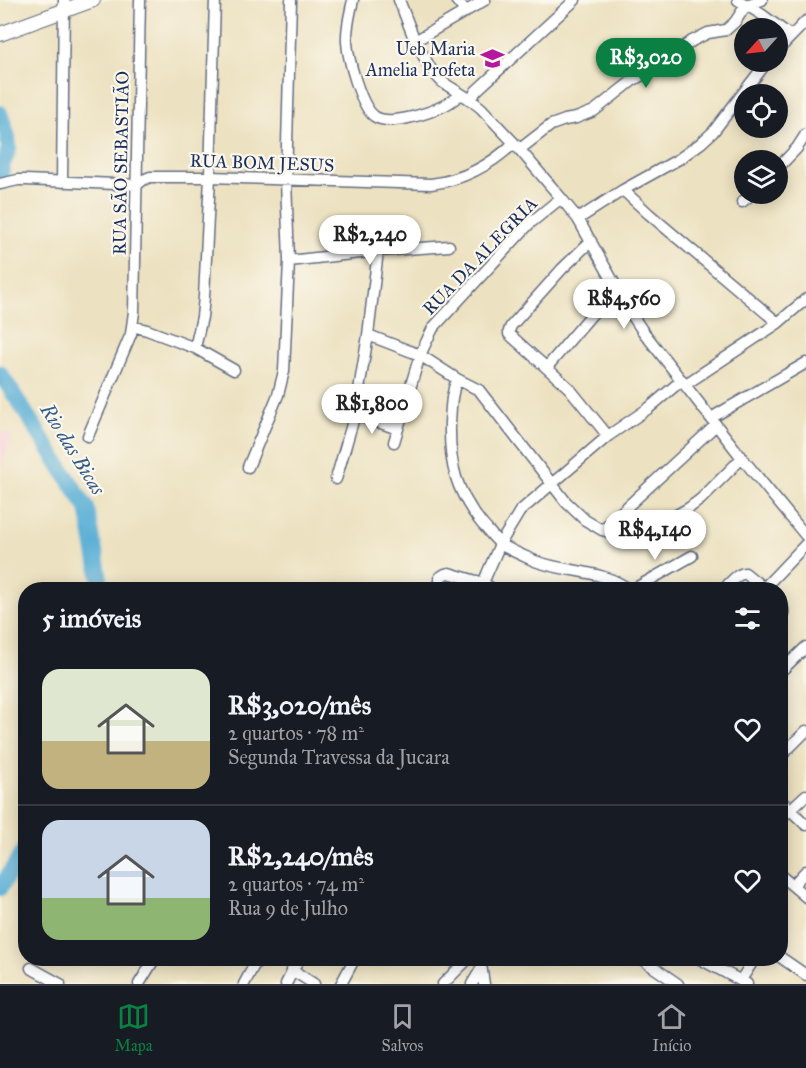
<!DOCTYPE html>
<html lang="pt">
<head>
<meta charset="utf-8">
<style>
	:root { --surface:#171b24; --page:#242831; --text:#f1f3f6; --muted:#9ea1a6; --line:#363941; --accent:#0b8043 }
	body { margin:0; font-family:"IM FELL Great Primer",serif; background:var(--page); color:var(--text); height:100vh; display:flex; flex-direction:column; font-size:22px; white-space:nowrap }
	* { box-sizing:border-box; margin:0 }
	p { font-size:20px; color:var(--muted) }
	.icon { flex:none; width:33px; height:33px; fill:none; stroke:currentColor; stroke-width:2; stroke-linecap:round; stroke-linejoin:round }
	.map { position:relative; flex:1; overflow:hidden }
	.details { position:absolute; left:18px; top:582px; width:770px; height:384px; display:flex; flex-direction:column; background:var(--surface); border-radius:24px; box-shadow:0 3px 15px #0003 }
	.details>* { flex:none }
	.needle { width:39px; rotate:243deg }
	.buttons { position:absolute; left:734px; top:18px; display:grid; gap:12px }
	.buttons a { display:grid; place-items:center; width:54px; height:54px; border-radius:50%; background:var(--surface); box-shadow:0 3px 15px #0003; font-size:30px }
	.price { position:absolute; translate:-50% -51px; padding:0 14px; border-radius:21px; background:#fff; color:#222; font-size:20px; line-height:39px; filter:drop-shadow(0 2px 3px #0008) }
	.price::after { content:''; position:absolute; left:50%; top:36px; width:18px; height:14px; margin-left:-9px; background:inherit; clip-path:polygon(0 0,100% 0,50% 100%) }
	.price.on { background:var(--accent); color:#fff }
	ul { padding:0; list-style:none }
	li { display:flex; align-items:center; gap:18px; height:150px; padding:0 24px }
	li+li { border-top:2px solid var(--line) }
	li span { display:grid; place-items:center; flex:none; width:168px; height:120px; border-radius:18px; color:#555 }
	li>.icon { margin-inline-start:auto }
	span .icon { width:72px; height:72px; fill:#fffc; stroke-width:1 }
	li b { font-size:26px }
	h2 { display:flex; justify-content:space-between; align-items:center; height:72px; padding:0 24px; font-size:26px }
	.tabs { display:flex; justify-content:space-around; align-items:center; height:84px; border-top:2px solid var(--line); background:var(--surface); font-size:16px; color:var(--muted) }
	.tabs a { display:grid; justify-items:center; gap:3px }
	.tabs .on { color:var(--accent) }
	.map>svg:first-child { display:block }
</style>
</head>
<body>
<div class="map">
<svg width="806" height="984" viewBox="0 0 806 984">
	<rect width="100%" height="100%" fill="#fbf7ec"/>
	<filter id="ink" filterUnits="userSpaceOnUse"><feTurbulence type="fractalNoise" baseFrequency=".0167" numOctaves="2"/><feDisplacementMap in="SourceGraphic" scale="12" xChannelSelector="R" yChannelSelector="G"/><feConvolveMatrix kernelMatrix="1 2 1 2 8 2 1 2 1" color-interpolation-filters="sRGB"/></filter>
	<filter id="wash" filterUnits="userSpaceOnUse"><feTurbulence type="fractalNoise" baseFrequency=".008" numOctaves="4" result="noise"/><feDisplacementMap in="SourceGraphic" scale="24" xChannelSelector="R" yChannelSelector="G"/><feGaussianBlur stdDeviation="1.35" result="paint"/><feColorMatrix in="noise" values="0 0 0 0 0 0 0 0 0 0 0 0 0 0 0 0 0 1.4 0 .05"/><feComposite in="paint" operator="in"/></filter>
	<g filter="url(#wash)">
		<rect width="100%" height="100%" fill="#ece1c0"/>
		<path fill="#f7cfd5" d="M0,432L13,434L0,470Z"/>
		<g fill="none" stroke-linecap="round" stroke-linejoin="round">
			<path stroke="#59aed5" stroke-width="16" d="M0,113L8,137L9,149L2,166L0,182
				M0,373L87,508L102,590
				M0,888L26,847"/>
		</g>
	</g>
	<g filter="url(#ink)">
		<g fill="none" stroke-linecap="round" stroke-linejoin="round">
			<defs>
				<path id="minor" d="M353,0C350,14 346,28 347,42C348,58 360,105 374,116C389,127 430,113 445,105C451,102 456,98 461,94
					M399,0L415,41L432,71L442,82L471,100L481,108L514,143L561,198L578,219L632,315L642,330L742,458L806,536
					M456,0L466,12
					M738,0L761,14L791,36
					M415,41L485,0
					M777,51L806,21
					M471,100L476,91L575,0
					M520,149L551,125L565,120L576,118L594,111L632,81L663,63L692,41L708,33L726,30L735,22L746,5L762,0
					M777,169L797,148L806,134
					M62,182L64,0
					M0,184L18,180H26L137,185L143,180L150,177H210L431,184C463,180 491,165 514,143
					M623,190L649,214L778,323
					M742,202L752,194
					M578,219L623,190L679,159L701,143L713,132L767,62
					M591,241L562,269L511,326L509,331V334L569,388L608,436
					M289,261L378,251L449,246
					M132,326L147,330L195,348L234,370
					M368,335L420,355L457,379L479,390L566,502L585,520L602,530L623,536L638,534L653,528L689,508L701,499L742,458
					M195,348L202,317L204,297L210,177L215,0
					M547,367L616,286
					M457,379C451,394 451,407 450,423C449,465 456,492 483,525C489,531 495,540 502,545C512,551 524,556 535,561C566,573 602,569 630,590
					M686,384L778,323L806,299
					M355,414L398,429
					M711,418L806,363
					M88,436L128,341L131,334L134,312L140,0
					M394,442L420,355L433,328L529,224L561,198
					M248,467L278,395L284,371L289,261L286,180L291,0
					M336,479L355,414L368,335L378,251
					M602,530L716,425
					M483,583L500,544L520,511L608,436L649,408L682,380
					M764,588L806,544
					M440,590V577L445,574L449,573L483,583L494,590
					M632,590L692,556
					M723,590C730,583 736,574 745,573L766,590
					M780,604C785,610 784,614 780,620
					M780,672L806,647
					M780,757L806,731
					M780,800L806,825
					M780,819L806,795
					M780,875L806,897
					M793,885L806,871
					M780,957L806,975
					M480,958L484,984
					M640,958L678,984
					M698,958L747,984
					M31,968L60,984
					M292,970L314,984
					M741,980L751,964L750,958
					M139,984L155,958
					M244,984L258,958
					M286,984L299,958
					M341,984L355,958
					M443,984L469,958
					M472,984L481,969"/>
				<path id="major" d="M0,34L93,0"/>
			</defs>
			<use href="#minor" stroke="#646d80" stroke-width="13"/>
			<use href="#major" stroke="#646d80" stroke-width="16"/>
			<use href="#minor" stroke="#fff" stroke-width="10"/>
			<use href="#major" stroke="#fff" stroke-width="14"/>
		</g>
	</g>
	<defs>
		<symbol id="school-bare" viewBox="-9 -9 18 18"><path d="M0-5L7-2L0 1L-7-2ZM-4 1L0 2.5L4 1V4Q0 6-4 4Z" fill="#b5179e" stroke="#fbf7ec" stroke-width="2.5" paint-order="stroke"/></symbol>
	</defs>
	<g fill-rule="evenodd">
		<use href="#school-bare" x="476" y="42" width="33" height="33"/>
	</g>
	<g text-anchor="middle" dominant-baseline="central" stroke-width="4.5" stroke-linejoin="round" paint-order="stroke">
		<g font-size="18" fill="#1b2f5e" stroke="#fbf7ec" text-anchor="end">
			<text x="475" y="49">Ueb Maria<tspan x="475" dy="21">Amelia Profeta</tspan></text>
		</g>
		<g font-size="18" fill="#1b2f5e" stroke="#fbf7ec">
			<text transform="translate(121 163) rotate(-89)">RUA SÃO SEBASTIÃO</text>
			<text transform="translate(262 163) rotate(2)">RUA BOM JESUS</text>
			<text transform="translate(480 256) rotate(-46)">RUA DA ALEGRIA</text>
		</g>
		<g font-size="20" font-style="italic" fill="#315b88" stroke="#fbf7ec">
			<text transform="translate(73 449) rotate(58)">Rio das Bicas</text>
		</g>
	</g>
</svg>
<div class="buttons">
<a><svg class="needle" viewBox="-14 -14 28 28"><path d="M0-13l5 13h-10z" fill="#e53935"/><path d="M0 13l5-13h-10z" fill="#9ea1a6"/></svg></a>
<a><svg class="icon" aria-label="locate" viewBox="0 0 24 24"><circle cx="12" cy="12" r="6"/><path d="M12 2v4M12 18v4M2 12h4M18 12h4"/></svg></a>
<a><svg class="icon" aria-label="layers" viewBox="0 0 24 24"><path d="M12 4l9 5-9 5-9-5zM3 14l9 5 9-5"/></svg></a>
</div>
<b class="price on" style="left:646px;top:89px">R$3,020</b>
<b class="price" style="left:370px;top:266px">R$2,240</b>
<b class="price" style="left:624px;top:330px">R$4,560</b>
<b class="price" style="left:372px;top:435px">R$1,800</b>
<b class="price" style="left:655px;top:561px">R$4,140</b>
<section class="details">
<h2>5 imóveis<svg class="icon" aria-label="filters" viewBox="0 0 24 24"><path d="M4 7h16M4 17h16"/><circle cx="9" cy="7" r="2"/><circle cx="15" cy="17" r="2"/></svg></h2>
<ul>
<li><span style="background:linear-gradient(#dfe7d0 60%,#c2b280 0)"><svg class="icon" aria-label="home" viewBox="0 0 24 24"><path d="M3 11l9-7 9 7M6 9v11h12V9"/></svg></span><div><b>R$3,020/mês</b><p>2 quartos · 78 m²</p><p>Segunda Travessa da Jucara</p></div><svg class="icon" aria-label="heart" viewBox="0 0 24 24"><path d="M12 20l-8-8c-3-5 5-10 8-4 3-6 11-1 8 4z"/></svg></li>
<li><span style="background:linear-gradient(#c9d6e8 65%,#8fb573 0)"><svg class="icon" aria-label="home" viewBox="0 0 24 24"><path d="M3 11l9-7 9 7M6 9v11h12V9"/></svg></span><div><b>R$2,240/mês</b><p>2 quartos · 74 m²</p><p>Rua 9 de Julho</p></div><svg class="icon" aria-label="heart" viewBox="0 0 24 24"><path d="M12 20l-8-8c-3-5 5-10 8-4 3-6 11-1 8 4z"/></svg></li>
</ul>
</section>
</div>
<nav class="tabs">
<a class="on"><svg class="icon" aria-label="map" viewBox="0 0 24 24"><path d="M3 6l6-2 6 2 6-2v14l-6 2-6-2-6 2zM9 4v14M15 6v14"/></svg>Mapa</a>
<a><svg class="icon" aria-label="saved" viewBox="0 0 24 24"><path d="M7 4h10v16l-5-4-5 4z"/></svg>Salvos</a>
<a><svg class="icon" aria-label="home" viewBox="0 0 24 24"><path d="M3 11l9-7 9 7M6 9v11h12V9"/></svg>Início</a>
</nav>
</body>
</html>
